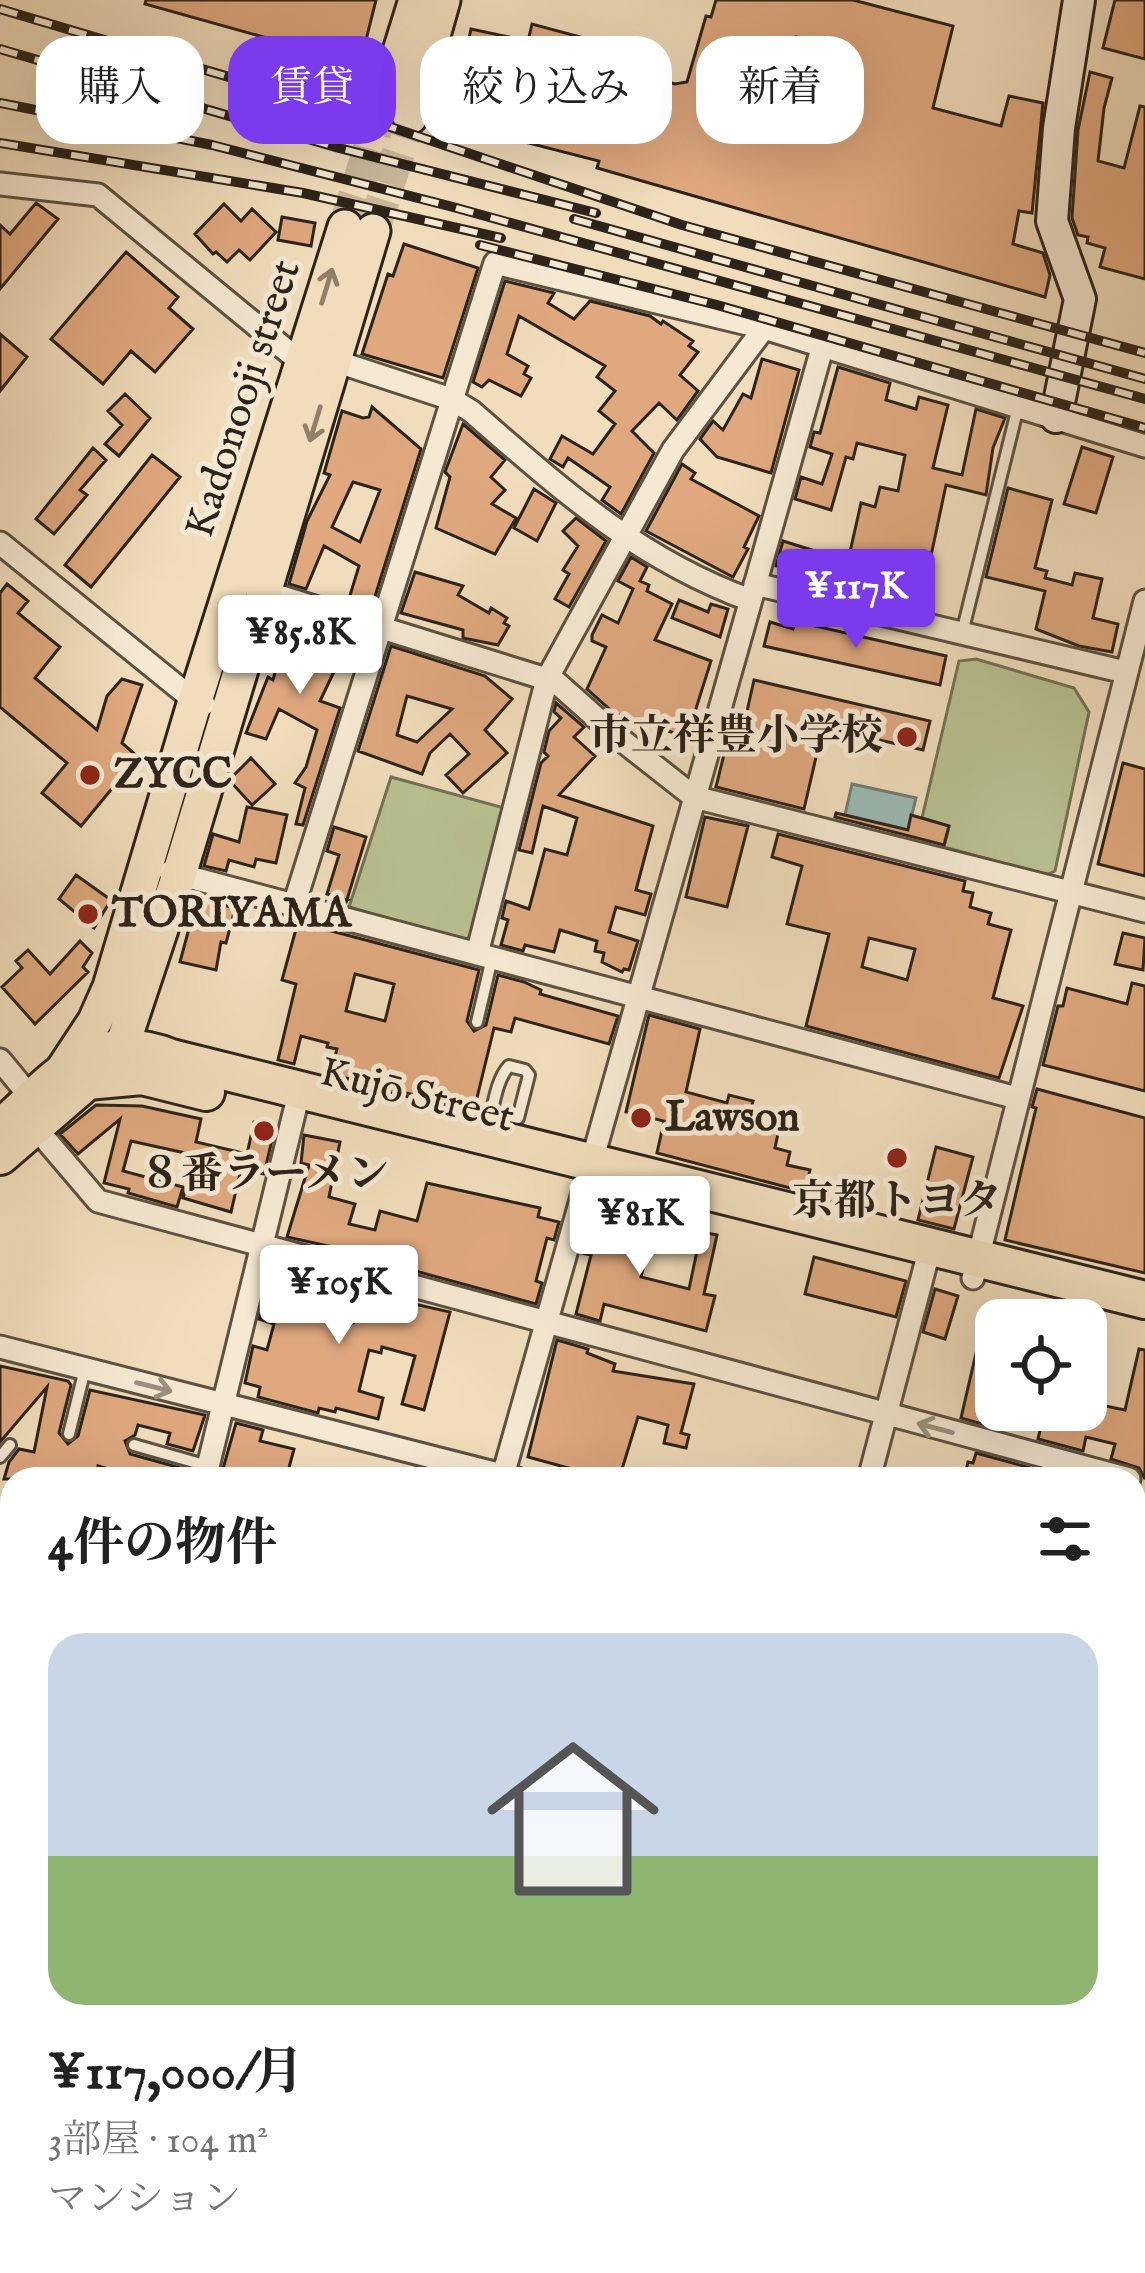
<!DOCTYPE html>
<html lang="ja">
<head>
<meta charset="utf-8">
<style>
	:root { --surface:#fff; --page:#f2f2f2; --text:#222; --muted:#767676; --accent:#7c3aed }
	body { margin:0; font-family:"IM FELL English","Noto Serif JP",serif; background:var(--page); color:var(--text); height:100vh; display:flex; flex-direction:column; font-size:45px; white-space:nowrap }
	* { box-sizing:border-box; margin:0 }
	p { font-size:39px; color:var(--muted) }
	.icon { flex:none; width:66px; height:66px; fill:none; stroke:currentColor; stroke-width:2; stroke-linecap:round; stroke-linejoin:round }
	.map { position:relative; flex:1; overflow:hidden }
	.side { position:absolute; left:0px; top:1467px; width:1146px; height:807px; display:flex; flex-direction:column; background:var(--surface); border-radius:36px 36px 0 0; box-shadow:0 12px 48px #0002 }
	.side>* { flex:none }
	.hud { position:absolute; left:36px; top:36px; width:1074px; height:108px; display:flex; gap:24px }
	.controls { position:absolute; left:975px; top:1299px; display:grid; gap:24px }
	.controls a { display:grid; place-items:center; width:132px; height:132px; border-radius:24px; background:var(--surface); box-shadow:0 12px 48px #0002; font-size:60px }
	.price { position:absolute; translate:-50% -102px; padding:0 27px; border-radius:12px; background:#fff; color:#222; font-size:39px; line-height:78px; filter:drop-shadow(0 3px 6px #0008) }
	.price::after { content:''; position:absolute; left:50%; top:72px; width:36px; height:27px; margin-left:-18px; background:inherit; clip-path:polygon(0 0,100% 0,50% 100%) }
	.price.selected { background:var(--accent); color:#fff }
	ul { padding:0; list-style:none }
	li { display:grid; align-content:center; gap:24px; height:636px; padding:0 48px }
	li span { display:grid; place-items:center; height:372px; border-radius:36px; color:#555 }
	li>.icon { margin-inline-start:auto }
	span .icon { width:216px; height:216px; fill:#fffc; stroke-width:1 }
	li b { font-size:51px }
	h2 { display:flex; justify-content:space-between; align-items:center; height:144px; padding:0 48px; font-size:51px }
	.pill { padding:0 42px; border-radius:36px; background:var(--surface); box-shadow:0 12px 48px #0002; font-size:42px; line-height:108px }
	.pill.selected { background:var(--accent); color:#fff }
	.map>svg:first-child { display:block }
</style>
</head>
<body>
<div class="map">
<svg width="1145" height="2273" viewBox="0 0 1145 2273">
	<rect width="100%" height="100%" fill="#f1ddbc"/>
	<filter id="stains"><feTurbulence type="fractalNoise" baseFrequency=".00167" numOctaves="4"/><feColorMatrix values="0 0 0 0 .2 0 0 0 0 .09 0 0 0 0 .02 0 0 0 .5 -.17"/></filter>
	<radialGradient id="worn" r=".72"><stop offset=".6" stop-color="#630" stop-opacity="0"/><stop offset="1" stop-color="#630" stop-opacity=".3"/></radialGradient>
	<path fill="#b9c191" stroke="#727256" stroke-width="3" d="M976,659L1074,688L1089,712L1055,871L1046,875L944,847L949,826L922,818L959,661Z
		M391,777L508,809L474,933L464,941L349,907Z
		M1134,1906L1145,1913V2090L1134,2084Z
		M439,2262H582L572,2273H447Z"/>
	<path fill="#9cbbb6" stroke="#6f7e78" stroke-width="3" d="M852,784L916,798L908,830L845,815Z"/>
	<path fill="#dfa87f" stroke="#2c231a" stroke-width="3" fill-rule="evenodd" d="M146,0H376L360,64L145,4Z
		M716,0H853L953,26L933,108L1001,126L1009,96L1043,103L1032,213L1019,211L1013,244L1043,253L1050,275L1045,297L597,168L599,161L450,123L471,29L528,41L532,24L625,49L620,68L675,84L687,82L706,16L711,17ZM796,37L844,46L842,53L849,55L843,83L815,75L807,117L778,108Z
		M1115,0H1145V59L1103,48Z
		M1090,72L1112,78L1104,108L1098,161L1124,168L1140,106L1145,107V279L1100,267L1105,248L1087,243L1088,237L1078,235L1072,218L1078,130Z
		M36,203L58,219L0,289V225L10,234Z
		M224,204L241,221L252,209L276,232L250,260L239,250L227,262L216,252L213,254L195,234Z
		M282,217L315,223L311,246L278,240Z
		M404,244L478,268L443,378L362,354L388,274L393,276Z
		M126,252L178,297L169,308L193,329L155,372L131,351L103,384L51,339Z
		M505,281L554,293L548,303L574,319L590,301L650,316L661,324L663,321L693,341L689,346L698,352L680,375L698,391L677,420L659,403L632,431L654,453L621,514L602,500L610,487L568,458L563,467L550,459L562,436L593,454L615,424L599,411L615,391L597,377L605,366L519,316L507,354L528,366L524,374L531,378L521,396L489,380L482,387L473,382Z
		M0,334L27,357L0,391Z
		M762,359L799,370L771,473L717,457L700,439L713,421L723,430L743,394L751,398Z
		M838,367L890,383L886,400L916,409L919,397L948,405L933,468L962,475L976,409L1005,418L993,448L986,495L946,485L928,570L900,564L891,601L848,591L856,554L850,552L861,503L875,507L880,487L898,491L905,455L857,443L853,459L846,457L831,510L795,499L801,477L822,484L832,454L810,447L814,432L820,433Z
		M125,394L150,418L119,456L105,444L122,425L108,411Z
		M372,407L421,449L372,606L348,602L359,566L324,546L306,589L289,584L307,521L330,475L324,473L342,411L363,418L369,417ZM353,482L380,490L360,542L332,527Z
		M463,424L505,460L491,477L505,490L492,504L516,518L495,554L436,528L450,477L445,472Z
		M1082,447L1113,457L1096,513L1064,504Z
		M93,448L106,460L80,490L87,495L54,534L36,519Z
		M152,455L180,477L91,587L65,565Z
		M682,464L695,473L691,479L759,516L744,547L748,549L733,577L646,531Z
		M1008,488L1052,500L1035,568L1047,571L1045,578L1072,585L1075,573L1102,579L1093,618L1118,624L1112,652L1079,646L1036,629L1045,591L986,577Z
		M534,489L556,503L537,541L514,528Z
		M576,518L606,541L569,607L555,599L569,574L563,570L578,546L563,531Z
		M783,541L825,554L820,578L776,566Z
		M631,557L647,567L640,581L649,585L647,591L672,604L655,640L711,661L693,718L699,720L693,739L615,714L587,689L606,647L592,641V635L602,615L618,623L633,589L618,581Z
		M415,572L463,586L458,595L489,613L491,608L507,618L504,623L509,626L498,645L463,638V630L401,613Z
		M7,584L28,601L18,613L60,647L35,678L97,730L107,696L122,679L142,685L122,743L138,757L81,826L42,793L67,763L0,707V593Z
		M679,600L708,612L711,604L728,609L720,637L672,618Z
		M287,614L321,625L315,645L340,659L320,701L340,708L303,825L296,824L305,788L295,783L306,767L317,730L279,709L266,739L246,733L268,677L273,680L286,633L282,632Z
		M798,617L816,622L815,626L946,656L940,685L764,646L770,622L793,629Z
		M391,646L485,676L512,699L485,730L507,753L463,793L446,775L469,754L450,734L430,753L422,774L358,751ZM407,696L452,709L417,742L397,735Z
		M754,680L930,721L923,750L823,727L804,809L716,787L731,726L743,729Z
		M556,703L584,727L574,737L595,756L559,795L653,826L636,890L651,894L645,915L616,907L609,932L638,941L629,970L624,969L622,972L602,962L604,953L595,951L597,941L560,930L554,952L525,945L523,951L501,945L508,920L502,918L506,901L529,909L545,849L567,855L577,818L543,806L532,853L519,850L541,763L548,756L544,752L549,731L561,718L554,712Z
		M251,758L275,784L252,805L229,780Z
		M1123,763L1145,769V876L1098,864Z
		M247,807L287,815L276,863L256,859L254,867L229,860L226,871L204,866L213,834L239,842Z
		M836,813L908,830L911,815L949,826L944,845L835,817Z
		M705,817L748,826L727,907L686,897Z
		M334,827L366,837L346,903L342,902L347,900L327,894L339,855L327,851Z
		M778,834L965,881L963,891L973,893L970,907L991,913L988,924L1011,930L993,998L1023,1006L999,1078L806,1026L829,934L787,924L802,866L772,857ZM869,938L915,949L907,980L862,967Z
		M76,875L111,900L94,928L59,899Z
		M198,895L235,909L226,943L221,942L216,970L180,962Z
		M305,924L479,970L467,1021L474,1031L486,1025L498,975L524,982L541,990L540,994L618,1016L609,1044L515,1018L511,1032L494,1028L474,1110L330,1074L337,1049L327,1047L328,1043L301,1036L294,1064L278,1060L296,984L282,980L296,929ZM355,974L394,984L385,1021L346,1011Z
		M1123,933L1145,938L1143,970L1115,964Z
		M80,941L92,953L83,967L88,972L35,1024L2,987L22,968L16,961L28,950L50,974Z
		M1132,983L1145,986V1091L1043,1065L1058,1006H1063L1067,988L1127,1004Z
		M649,1015L700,1029L686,1092L727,1103L729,1095L753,1101L750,1111L781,1119L775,1148L790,1152L787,1165L810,1170L805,1192L657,1153L664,1121L626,1112Z
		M1037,1089L1145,1118V1273L1005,1240L1036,1108L1032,1107Z
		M96,1105L142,1106L201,1119L196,1142L247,1154L254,1122L275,1127L264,1174L241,1169L231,1212L183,1198L187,1184L196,1187L203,1157L131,1141L123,1171L183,1187L177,1207L128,1193L129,1189L104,1183L120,1119L78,1154L60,1134Z
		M304,1135L340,1142L329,1197L355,1204L349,1224L375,1230L380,1211L417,1221L427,1183L540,1208L538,1217L559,1222L554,1240L547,1238L536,1281L542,1283L536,1304L408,1269L409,1264L287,1237L309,1165L301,1163Z
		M936,1147L973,1157L954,1229L918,1220Z
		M595,1204L618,1211L616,1217L622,1219L617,1237L649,1245L641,1277L689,1289L701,1232L717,1235L704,1294L715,1296L706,1331L604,1304L600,1321L576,1314L591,1255L582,1253Z
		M814,1257L906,1281L896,1317L805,1294Z
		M277,1266L301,1272L300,1277L330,1285L322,1315L354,1323L360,1299L364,1300L366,1293L450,1312L424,1410L402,1404L415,1356L382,1347L381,1353L369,1350L359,1391L383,1398L378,1419L336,1408L335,1412L319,1408L318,1413L258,1397L260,1387L245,1383L253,1346L267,1350L274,1324L259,1319Z
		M935,1289L958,1296L945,1339L923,1332Z
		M980,1336L996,1339V1410H1004L999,1429L961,1418Z
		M557,1340L588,1349L587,1353L615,1364L613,1371L694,1384L681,1433L689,1435L686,1448L664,1443L668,1425L638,1417L619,1479H593L594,1475L528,1457Z
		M1139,1349L1145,1350V1479L1139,1468L1111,1459L1115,1444L1086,1437L1083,1451L1038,1439L1045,1410L1073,1414L1074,1410H1086V1402L1125,1410Z
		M0,1366L68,1381L71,1385L59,1433L68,1444L78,1436L90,1390L205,1415L193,1451L167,1444L170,1433L138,1425L135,1435L125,1441L130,1454L188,1470L186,1479H142L98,1466L96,1479H4L9,1462L19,1449L34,1452L47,1387L0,1442Z
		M236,1423L263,1430L260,1441L294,1449L286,1479H220Z
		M976,1453L1071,1479H964L968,1462L973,1463Z"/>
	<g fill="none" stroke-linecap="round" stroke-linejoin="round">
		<path stroke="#cab89c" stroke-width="33" stroke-dasharray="33 16" stroke-linecap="butt" d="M345,227L382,109
			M373,231L410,117"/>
		<defs>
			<path id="lane" d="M962,633L1018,407
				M477,1022L492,958
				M487,1132C493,1111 495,1081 509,1066L525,1070L529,1075L518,1118L492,1112
				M69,1434L85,1369
				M134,1445L208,1466
				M0,1457L10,1445
				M11,1582L12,1575
				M0,1698L12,1712
				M0,2235L9,2246"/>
			<path id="street" d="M0,184L98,195L303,364L335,361L451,399L471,411C561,489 636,558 750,600
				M0,543L195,701L204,704
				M755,584L1125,672
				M256,589L556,682L619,738L694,797L1145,911
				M170,872L1017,1098
				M294,905L495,263L764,328L1145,446
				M477,954L547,679L673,450L764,328
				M0,1060L33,1100
				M29,1120L98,1201L1129,1479
				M973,1278L1145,601
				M0,1347L518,1479
				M205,1479L300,1089
				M502,1479L823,345
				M869,1479L930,1248
				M0,1534L12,1537
				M1134,1635L1145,1593
				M0,1728L12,1719
				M1134,1795L1145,1798
				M0,1969L12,1983
				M1134,2221L1145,2213
				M224,2262L232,2273
				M335,2262L343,2273
				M947,2262L963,2273
				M408,2273L421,2262
				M585,2273L594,2262
				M843,2273L853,2262
				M1066,2273L1080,2262"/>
			<path id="secondary" d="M1056,417L1080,299L1052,221L1059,128L1079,0
				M144,2273L158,2262"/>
			<path id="primary" d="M382,109L416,0
				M410,117L443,0
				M102,1066L122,1046L179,875L373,231
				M62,1071L95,1021L110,987L195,701L345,227"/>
			<path id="highway" d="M0,1129C54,1081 91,1026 171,1058L1145,1300
				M0,1156L87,1081L142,1076L206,1092"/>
		</defs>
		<use href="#lane" stroke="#5d5242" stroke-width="16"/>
		<use href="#street" stroke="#5d5242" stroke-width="27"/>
		<use href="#secondary" stroke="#2c231a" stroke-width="36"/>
		<use href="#primary" stroke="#2c231a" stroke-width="39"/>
		<use href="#highway" stroke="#2c231a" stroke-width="42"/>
		<path stroke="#2c231a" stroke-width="3" stroke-dasharray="9 6" stroke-linecap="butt" d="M0,1624L12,1642"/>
		<use href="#lane" stroke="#f6e9d3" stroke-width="10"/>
		<use href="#street" stroke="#f6e9d3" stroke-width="21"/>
		<use href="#secondary" stroke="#f6e9d3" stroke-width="30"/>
		<use href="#primary" stroke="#f1ddbc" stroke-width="33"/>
		<use href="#highway" stroke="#f1ddbc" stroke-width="36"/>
		<defs>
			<path id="rail" d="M0,9L340,110L682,225L1145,353
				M0,49L339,148L596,213
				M0,103L212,145L453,207L1145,399
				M0,143L303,193L501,238
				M574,219L1145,379
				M480,245L717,305L1145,428"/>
		</defs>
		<use href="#rail" stroke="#2c231a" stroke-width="10"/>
		<use href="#rail" stroke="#f6e9d3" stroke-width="6" stroke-dasharray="18" stroke-linecap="butt"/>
	</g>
	<defs><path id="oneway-shaft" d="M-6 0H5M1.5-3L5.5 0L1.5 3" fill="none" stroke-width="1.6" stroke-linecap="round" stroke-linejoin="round" transform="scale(3)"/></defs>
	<g stroke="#8e806b">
		<use href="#oneway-shaft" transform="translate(327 286) rotate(-73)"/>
		<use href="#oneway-shaft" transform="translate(315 424) rotate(107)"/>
	</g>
	<g stroke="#9b9080">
		<use href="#oneway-shaft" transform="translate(154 1387) rotate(14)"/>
		<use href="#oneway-shaft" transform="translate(935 1428) rotate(-165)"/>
	</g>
	<g fill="#8f2418" stroke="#f6e9d3" stroke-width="4.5">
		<circle cx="907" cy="737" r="12"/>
		<circle cx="90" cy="775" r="12"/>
		<circle cx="88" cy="914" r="12"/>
		<circle cx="641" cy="1118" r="12"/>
		<circle cx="264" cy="1131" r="12"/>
		<circle cx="897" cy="1158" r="12"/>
	</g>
	<g text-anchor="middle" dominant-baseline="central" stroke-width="10" stroke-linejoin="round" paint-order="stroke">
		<g font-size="42" fill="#2c231a" stroke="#f6e9d3">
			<text transform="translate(244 399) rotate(-72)">Kadonooji street</text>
			<text transform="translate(417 1096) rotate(14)">Kujō Street</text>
		</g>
		<g font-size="42" font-weight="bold" fill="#2c231a" stroke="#f6e9d3" text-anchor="start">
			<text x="883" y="737" text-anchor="end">市立祥豊小学校</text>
			<text x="114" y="775">ZYCC</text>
			<text x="112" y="914">TORIYAMA</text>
			<text x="665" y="1118">Lawson</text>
			<text x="264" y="1175" text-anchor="middle">８番ラーメン</text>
			<text x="897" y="1202" text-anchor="middle">京都トヨタ</text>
		</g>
	</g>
	<rect width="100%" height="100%" filter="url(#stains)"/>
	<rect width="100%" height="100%" fill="url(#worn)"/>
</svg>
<div class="controls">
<a><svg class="icon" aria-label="locate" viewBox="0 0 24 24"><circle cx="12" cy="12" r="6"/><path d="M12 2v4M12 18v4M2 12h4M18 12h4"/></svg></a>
</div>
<b class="price selected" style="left:856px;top:651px">¥117K</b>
<b class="price" style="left:300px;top:697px">¥85.8K</b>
<b class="price" style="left:640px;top:1278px">¥81K</b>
<b class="price" style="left:339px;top:1347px">¥105K</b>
<div class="hud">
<a class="pill">購入</a>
<a class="pill selected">賃貸</a>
<a class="pill">絞り込み</a>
<a class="pill">新着</a>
</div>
<section class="side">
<h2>4件の物件<svg class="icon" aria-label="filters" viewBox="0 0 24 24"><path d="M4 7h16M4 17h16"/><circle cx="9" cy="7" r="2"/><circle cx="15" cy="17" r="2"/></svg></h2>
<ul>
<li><span style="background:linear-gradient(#c9d6e8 60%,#8fb573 0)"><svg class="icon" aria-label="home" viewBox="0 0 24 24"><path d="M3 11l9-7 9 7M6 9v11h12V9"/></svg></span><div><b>¥117,000/月</b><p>3部屋 · 104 m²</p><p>マンション</p></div></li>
</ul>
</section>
</div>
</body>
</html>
